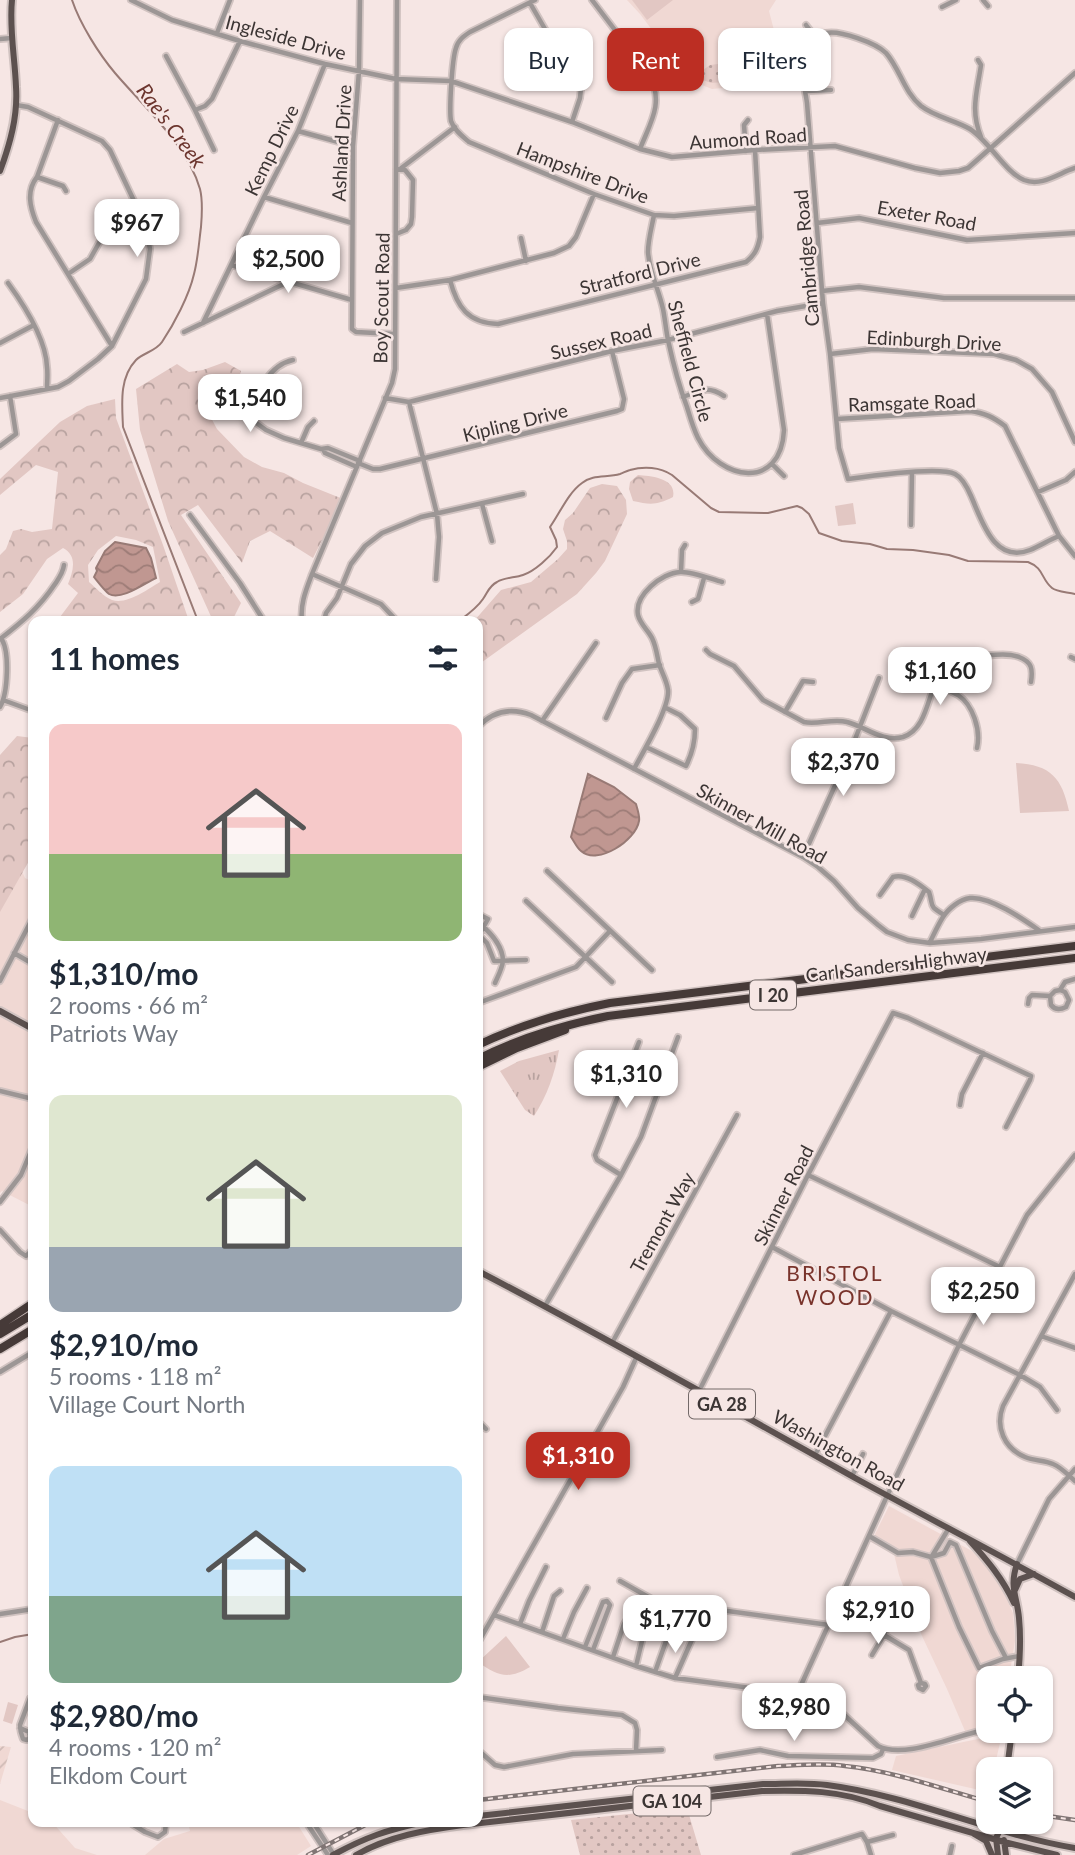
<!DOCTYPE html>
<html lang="en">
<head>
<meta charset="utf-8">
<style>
	:root { --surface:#fff; --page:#f2f2f3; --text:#1f2937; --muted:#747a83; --accent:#bc2e23 }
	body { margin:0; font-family:Lato,sans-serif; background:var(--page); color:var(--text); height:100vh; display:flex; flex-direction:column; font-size:26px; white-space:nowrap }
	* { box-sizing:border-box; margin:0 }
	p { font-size:23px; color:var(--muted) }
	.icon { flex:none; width:38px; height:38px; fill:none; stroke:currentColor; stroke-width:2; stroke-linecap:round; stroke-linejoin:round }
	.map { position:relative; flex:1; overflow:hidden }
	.sheet { position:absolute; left:28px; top:616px; width:455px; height:1211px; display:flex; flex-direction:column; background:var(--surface); border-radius:14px; box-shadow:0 2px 5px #0004 }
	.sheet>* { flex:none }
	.guide { position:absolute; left:504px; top:28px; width:466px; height:63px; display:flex; gap:14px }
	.tools { position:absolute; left:976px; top:1666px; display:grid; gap:14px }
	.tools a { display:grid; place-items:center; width:77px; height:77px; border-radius:14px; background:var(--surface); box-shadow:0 2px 5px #0004; font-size:35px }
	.price { position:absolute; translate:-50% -60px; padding:0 16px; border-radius:14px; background:#fff; color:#222; font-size:23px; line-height:46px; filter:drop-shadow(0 2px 4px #0008) }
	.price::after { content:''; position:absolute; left:50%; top:42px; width:21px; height:16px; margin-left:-10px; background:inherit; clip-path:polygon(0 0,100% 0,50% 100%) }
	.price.selected { background:var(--accent); color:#fff }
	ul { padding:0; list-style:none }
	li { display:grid; align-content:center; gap:14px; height:371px; padding:0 21px }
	li span { display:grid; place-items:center; height:217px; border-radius:14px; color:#555 }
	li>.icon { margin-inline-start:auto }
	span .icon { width:126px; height:126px; fill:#fffc; stroke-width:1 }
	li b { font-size:30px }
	h2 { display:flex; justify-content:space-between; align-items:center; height:84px; padding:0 21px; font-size:30px }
	.pill { padding:0 24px; border-radius:14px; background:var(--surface); box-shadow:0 2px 5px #0004; font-size:24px; line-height:63px }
	.pill.selected { background:var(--accent); color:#fff }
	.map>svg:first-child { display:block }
</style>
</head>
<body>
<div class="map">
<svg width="1075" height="1855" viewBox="0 0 1075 1855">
	<defs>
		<pattern id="industrial-furrows" width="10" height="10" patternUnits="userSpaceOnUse" patternTransform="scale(1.75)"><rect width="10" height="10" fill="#f0d8d3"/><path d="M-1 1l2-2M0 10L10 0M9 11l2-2" fill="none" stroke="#cfbab6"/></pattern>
		<pattern id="grass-tufts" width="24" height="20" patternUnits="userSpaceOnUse" patternTransform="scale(1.75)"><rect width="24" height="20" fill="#e2c7c3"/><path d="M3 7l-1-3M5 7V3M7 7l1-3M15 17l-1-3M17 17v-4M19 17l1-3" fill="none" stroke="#b8a29f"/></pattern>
		<pattern id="forest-crowns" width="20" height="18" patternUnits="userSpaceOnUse" patternTransform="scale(1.75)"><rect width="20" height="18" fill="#e2c7c3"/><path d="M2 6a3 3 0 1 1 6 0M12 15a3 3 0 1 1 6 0" fill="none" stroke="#b8a29f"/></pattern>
		<pattern id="park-dots" width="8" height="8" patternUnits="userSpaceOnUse" patternTransform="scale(1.75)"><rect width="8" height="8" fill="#e2c7c3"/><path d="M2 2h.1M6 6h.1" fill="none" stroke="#b8a29f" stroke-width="1.8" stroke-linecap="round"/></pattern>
		<pattern id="water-waves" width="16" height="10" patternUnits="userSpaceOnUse" patternTransform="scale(1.75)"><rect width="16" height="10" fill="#c09791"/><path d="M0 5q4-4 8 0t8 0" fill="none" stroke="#9d7c77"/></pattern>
	</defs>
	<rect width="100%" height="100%" fill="#f6e6e4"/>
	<path fill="#f0d8d3" d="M627,0H776L769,11L776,38L774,66L769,80L759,83L723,88L712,89L702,85L680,67L640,14Z
		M0,823L25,878L33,882V1207L2,1191L0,1193Z
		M889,1506L972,1551L996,1576L1013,1613L1015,1641L1009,1678H989V1728L965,1731L947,1689L922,1636L899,1575L894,1554L871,1542Z
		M1002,1734L994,1769H989L988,1792L892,1770L896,1756Z
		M0,1800L33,1813V1822H52L75,1848L97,1855H0Z
		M188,1822H296L311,1846L297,1855H145L164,1839L190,1831Z"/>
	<path fill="url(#industrial-furrows)" d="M0,1746L11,1747L0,1784Z"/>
	<path fill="url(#grass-tufts)" d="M559,1050C555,1073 547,1096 534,1116L525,1110L500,1071L519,1061Z"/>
	<path fill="url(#forest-crowns)" fill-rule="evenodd" d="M225,362L241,371L236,389L223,386L214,396L209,414L217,429L244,457L262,467L284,473L303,483L343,499L313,558L270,531L250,541L242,563L198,505L181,515L241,603L232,621H213L168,521L140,430L136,389L177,364L189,372L203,370Z
		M115,399L116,418L163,545L189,621H104L97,619L93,621H57L78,593L68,584C73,571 78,556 63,548L47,559L23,594L0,612V555L6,549L13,531L21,529L32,532L52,529L58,472L36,465L0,495V479L60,422L87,406ZM116,536L136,540L153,547L160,582C148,589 127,605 112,600C104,597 96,588 89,582L88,565L98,550Z
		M638,475C651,476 677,478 673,497C657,505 651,505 633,501L629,489L630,482Z
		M602,484L617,486L626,500L627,514L605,561L596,573L577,594L478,665V621H474L501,590L531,582L558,559L567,549V541L563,529L565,520L573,513L590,488Z
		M17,736L33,738V854L0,912V755Z"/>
	<path fill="url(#park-dots)" d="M726,63L733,65L736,73L735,81L711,83L703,80V70L710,65Z
		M687,1808L701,1855H580L571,1820Z"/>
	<path fill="#e2c7c3" d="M632,0H673L647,20Z
		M853,503L856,524L838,526L835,506Z
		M1016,763C1051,765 1062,778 1069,811L1020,813Z
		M506,1636L530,1667C508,1680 498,1676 478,1662Z
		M8,1702L18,1705L12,1724L3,1721Z"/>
	<path fill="url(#water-waves)" stroke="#987a75" stroke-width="2" d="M115,542L146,548L151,558L156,578C145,583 121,601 109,594C104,590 98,582 94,577L97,571L96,568L105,551Z
		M588,774L614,787L636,804C637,808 640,816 639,821C636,840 598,866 581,851C577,848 574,841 571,837Z"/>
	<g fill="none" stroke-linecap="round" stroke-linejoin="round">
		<path stroke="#987a75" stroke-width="2" d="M72,0C80,24 99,54 115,73C144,107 188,146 200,189C203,201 202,215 201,227C199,242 198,259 194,274C189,296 174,324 162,342C156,351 143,353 136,360C119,378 122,404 123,427L198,621
			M459,621C467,615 477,608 483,599C488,592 489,586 497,582C505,577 515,578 523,575C535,571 550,557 557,547L556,540L550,527C560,513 568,493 582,483C593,474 607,478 620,474C623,473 626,471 630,470C644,466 660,467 672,475L711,508L719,512L768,513L797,506L802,508L809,514L819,533L842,541L870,544L887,549L913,550L949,555L968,561L1028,562C1044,568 1041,579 1052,588C1057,592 1068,592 1075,594
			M0,1642L15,1637L33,1634
			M478,1712L482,1714"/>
		<defs>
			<path id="minor" d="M131,0L172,20L240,41L325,64L396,79L451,81L572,122L640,149L672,157L755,150L835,146L915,168L940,173L959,171L968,168L976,161L1075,73
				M360,0L359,71L353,146L352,329L356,332L394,334
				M535,0L470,32C464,36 458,40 456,48C452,59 449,110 451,121C454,130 462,136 469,142L594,194L654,215L674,216L758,208
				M592,0L650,76C664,104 650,123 640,149
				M983,0L988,6
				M530,3L549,36L577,74L581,88L580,98L572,122
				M942,7L956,0
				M806,25L816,38
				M217,33L230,0
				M0,39L12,38
				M166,56L195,110L214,150
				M978,60L981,65C977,93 970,110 981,137
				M806,91L831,90
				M195,110L205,106L212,99L240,41
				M58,120L37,177C26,191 30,207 36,222L112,346
				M298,131L353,146
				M746,151L744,125L748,120
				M396,169L405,170L413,180L412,217L411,224L406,230L396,234
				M400,169L455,127
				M37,177L63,186L66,191
				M264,197L352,223
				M654,215C652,226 648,240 648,252C649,271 659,290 663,309C665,319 666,330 668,340C673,363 679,386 687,407C690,417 693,428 698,438C720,481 781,491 784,430L767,314
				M817,223L859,218L967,240L1075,233
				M521,238L526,261
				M231,265L352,300
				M68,274L90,259L113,218L122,210L135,203
				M450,280C457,307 468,323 498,324L746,262C755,255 758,248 760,237L755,150
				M8,283C24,305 46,340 47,367C48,374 47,382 47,389
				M396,288L450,280L554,253L569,246L576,237L594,194
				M822,291L859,287L944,298H1075
				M203,323L264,197L298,131L325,64
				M184,332L288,282
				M0,343L34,325
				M830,354L873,349L994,354L1016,360L1032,369L1052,392L1075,442
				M293,360C269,365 258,391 251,412L255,422L266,430L284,438L321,449L328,448L360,461
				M683,397C700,391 707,385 724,396
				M0,398L58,387L69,381L98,359L112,346L146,279L150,249L147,234L135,203L110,150L102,141L28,107L16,105
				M385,398L409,402L612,351L668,340L777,311L823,303
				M409,402L437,514L439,537L436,579
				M837,419L970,411C985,413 993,417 1005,426L1059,536L1075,556
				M301,443L308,427L314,421
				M0,446L16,434L10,396
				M323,449L325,453L357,467
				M358,463L373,469H380L617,411L622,409L624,399L612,351
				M772,464L784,476
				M1038,492L1066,480L1075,472
				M482,504L492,541
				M190,515L240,583L264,621
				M911,525L912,472
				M1059,536C1049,540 1040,546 1030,550C994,564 982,521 971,496C968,489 963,478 955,474C939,466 869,476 848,479L839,448L830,354L823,303L807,103C805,88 799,69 804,55C806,46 817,35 826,33C840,30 876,43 886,53C900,69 904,92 921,106C935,117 955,120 970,129C989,141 1005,172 1024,180C1042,187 1059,173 1075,168
				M681,572L682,550L685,545
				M312,574L381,604L397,621
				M692,602L698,599L704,578
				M302,621C300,604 306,590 312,574L392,383L395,369L397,0
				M324,621L326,613L337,598L351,564L365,546L382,533L421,517L523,494
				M0,639C22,622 39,608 55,584C59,578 63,573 64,565
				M706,650L710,654L734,666L763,700L804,722C818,725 833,718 847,722C864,726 883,743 903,737C933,727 926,678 950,662C959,656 971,657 982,656C994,655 1007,653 1019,657C1032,662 1033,669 1031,682
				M1071,657L1075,659
				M936,685C943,688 951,691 958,695C973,705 981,730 977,748
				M3,700L33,711
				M0,707C8,693 10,651 1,638
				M785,712L803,681L813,682
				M606,718L622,683L632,669L660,665
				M542,721L596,643
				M478,727C493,711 510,707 531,715L803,857L818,867L834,881L858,908L878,925L887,932L908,940L930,943L981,939L1075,927
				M646,747L686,766C692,754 695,742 695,729L680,715L666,708
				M634,769C643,752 670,707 668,690C667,681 662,673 659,664C657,655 656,646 652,638C648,630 640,624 638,615C634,595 662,573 680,572C691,571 711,579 722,582
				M803,857L850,752L879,678
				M547,871L652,970
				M880,895L893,877C905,873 919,884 929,892C934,908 928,905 944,915
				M526,901L612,982
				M478,914L488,919L479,935L487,943L494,961L526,960
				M912,916L925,889
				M478,922C489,931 503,946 503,961C502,969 498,976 495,983
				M930,942C934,934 938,925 943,917C948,909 960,899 970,898C990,896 1023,919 1040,931
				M14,953L33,964
				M0,981L33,917
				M1060,990L1065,992L1069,1000L1066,1007C1060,1010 1055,1010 1051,1005L1050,996L1055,991L1060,990L1065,982L1075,979
				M478,1003L576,967L610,931
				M1028,1004L1029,998L1032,995L1050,996
				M0,1091L33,1099
				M960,1105L962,1094L983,1053
				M621,1175L597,1160L595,1155L639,1042
				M808,1175L1000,1267
				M0,1202L21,1175L33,1146
				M0,1230L20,1252L26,1256L33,1249
				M772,1247L891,1311L1020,1375L1040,1387L1057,1410
				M1075,1274L1003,1406C995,1427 1004,1448 1025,1457C1034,1461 1044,1460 1053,1464C1061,1467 1068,1475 1075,1481
				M545,1306L621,1175L641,1137L678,1037
				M1041,1336L1075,1348
				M612,1343L737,1115
				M0,1372L33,1352
				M699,1391L808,1175L893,1013L908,1018L1031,1076L1030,1080L1006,1127
				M478,1421L486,1429
				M815,1455L891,1311
				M852,1476L863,1454
				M869,1536L898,1553L913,1552L931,1557L944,1553L950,1542L956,1545L992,1631L1006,1658
				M932,1556L949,1528
				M931,1557L959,1627L979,1668L1003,1659L1019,1656
				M1017,1564L1049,1499L1075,1469
				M620,1581L698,1625
				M838,1604L854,1611L884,1635L909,1650L921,1683L925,1684L926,1686L923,1690L919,1688L918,1685L921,1683
				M0,1614L33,1609
				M494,1615L636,1666L675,1678L797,1694L828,1700L878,1746C905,1760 958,1734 989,1729
				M520,1624L529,1601L546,1567
				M542,1632L554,1596L560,1591
				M563,1639L574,1612L587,1588
				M478,1643L623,1387L637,1356
				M585,1647L603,1602L607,1601L610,1605L593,1650
				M872,1655L884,1635L894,1610
				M613,1657L624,1624L630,1614
				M636,1666L643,1637
				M655,1672L670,1630
				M675,1678L706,1608L829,1625
				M797,1694L887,1496L959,1345L1027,1215L1075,1155
				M478,1697L558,1708L622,1715L635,1723L637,1730L636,1751
				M20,1728L29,1732L30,1737L27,1740L23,1739C21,1734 20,1730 20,1725L30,1698L33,1697
				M478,1750L495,1765L504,1767L573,1754L662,1750
				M717,1757L760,1750L788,1756L873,1758L881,1754L883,1749
				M132,1822V1824L145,1832L158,1837L165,1832L166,1822
				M306,1822L328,1855
				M313,1822L334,1855
				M867,1842L893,1835
				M794,1855L862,1834L867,1842L871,1855
				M950,1855L952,1846"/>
			<path id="major" d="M0,171C10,144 18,116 16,87C15,58 9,29 12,0
				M0,1011L33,1029
				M478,1271C605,1337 730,1408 855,1478C928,1518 1002,1556 1075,1597
				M970,1541C987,1560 1003,1579 1014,1603
				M1017,1564C1009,1587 1017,1596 1019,1618C1021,1638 1020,1658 1018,1678
				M1015,1590L1020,1579L1034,1574
				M1007,1769L1012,1731
				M478,1816L763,1784C784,1784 806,1782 827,1785C912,1796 991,1834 1075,1848
				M974,1834L986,1841L992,1855
				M1004,1840L1006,1855
				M333,1855C366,1837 387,1830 424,1822
				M356,1855C389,1836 426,1830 463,1825L762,1791C803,1790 842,1790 880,1806L1004,1842L1057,1855
				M998,1855L996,1838L1000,1830L1001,1822"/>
			<path id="highway" d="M478,1045C520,1025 564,1012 610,1003L1075,946
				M478,1059C519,1038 563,1025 608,1016L1075,958
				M478,1067L517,1048L565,1030
				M0,1325L33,1303
				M0,1334L33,1314
				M0,1349L33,1329"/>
		</defs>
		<use href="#minor" stroke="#d1c3c1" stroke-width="8"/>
		<use href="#major" stroke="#d1c3c1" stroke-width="10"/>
		<use href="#highway" stroke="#d1c3c1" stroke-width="11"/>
		<use href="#minor" stroke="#9c9695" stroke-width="4.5"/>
		<use href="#major" stroke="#5c514f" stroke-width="6"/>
		<use href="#highway" stroke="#463a38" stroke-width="8"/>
		<defs>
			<path id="rail" d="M478,1800L778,1766C801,1765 823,1763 845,1766C894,1771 942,1789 989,1802
				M1041,1815L1075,1820
				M308,1855L371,1822"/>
		</defs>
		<use href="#rail" stroke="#807574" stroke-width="4.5"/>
		<use href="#rail" stroke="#f6e6e4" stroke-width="2" stroke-dasharray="5" stroke-linecap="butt"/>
	</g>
	<g text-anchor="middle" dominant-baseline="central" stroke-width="5" stroke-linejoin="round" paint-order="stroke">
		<g fill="#f6e6e4" stroke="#746a69" stroke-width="2">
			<rect x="750" y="980.5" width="46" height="29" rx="5"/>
			<rect x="689" y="1389.5" width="66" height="29" rx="5"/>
			<rect x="633.5" y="1786.5" width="77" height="29" rx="5"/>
		</g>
		<g font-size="18" font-weight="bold" fill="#3c3534">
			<text x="773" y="995">I 20</text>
			<text x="722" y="1404">GA 28</text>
			<text x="672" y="1801">GA 104</text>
		</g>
		<g font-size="19" fill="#3c3534" stroke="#f6e6e4">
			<text transform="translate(286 37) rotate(15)">Ingleside Drive</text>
			<text transform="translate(748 138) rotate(-4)">Aumond Road</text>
			<text transform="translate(341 143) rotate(-87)">Ashland Drive</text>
			<text transform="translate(271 150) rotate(-64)">Kemp Drive</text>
			<text transform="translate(583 172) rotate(21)">Hampshire Drive</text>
			<text transform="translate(927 215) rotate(10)">Exeter Road</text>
			<text transform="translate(806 258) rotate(-95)">Cambridge Road</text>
			<text transform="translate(640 273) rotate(-14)">Stratford Drive</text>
			<text transform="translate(381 298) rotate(-89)">Boy Scout Road</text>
			<text transform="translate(934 340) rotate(3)">Edinburgh Drive</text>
			<text transform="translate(601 341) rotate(-13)">Sussex Road</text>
			<text transform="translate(691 361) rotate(75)">Sheffield Circle</text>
			<text transform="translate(912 402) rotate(-2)">Ramsgate Road</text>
			<text transform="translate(515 422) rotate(-14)">Kipling Drive</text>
			<text transform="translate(762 823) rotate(29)">Skinner Mill Road</text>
			<text transform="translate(896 964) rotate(-7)">Carl Sanders Highway</text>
			<text transform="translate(783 1195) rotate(-63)">Skinner Road</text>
			<text transform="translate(662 1222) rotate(-61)">Tremont Way</text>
			<text transform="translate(839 1450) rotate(29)">Washington Road</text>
		</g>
		<g font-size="21" font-style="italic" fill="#6c352e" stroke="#f6e6e4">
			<text transform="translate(172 125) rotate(53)">Rae's Creek</text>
		</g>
		<g font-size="21" letter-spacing="2" fill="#79332b" stroke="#f6e6e4">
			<text x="835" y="1272">BRISTOL<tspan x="835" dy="24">WOOD</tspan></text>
		</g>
	</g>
</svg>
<div class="tools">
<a><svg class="icon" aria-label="locate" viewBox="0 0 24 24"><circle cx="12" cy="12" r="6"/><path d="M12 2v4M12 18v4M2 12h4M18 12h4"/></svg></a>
<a><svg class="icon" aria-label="layers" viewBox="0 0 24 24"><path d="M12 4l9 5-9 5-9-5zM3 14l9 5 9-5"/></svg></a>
</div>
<b class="price" style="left:137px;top:259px">$967</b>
<b class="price" style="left:288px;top:295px">$2,500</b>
<b class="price" style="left:250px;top:434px">$1,540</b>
<b class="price" style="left:940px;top:707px">$1,160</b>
<b class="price" style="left:843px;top:798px">$2,370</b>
<b class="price" style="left:626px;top:1110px">$1,310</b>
<b class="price" style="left:983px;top:1327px">$2,250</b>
<b class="price selected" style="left:578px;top:1492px">$1,310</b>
<b class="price" style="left:878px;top:1646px">$2,910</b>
<b class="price" style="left:675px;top:1655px">$1,770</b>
<b class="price" style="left:794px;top:1743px">$2,980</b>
<div class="guide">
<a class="pill">Buy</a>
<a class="pill selected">Rent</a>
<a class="pill">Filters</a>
</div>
<section class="sheet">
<h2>11 homes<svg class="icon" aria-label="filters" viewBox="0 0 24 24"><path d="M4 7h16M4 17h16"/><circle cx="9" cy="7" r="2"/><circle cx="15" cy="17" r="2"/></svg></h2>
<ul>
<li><span style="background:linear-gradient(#f6c9c9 60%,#8fb573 0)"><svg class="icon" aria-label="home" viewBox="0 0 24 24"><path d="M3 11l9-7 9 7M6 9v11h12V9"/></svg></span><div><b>$1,310/mo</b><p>2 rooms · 66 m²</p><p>Patriots Way</p></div></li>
<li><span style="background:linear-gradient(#dfe7d0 70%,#9aa5b1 0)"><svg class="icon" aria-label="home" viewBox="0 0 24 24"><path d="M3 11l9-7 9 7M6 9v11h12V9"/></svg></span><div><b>$2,910/mo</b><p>5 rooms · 118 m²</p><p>Village Court North</p></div></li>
<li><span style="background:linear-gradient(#bfe0f5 60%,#7fa58c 0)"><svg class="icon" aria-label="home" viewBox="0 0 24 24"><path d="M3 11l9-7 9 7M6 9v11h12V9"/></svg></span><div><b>$2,980/mo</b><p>4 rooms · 120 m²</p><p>Elkdom Court</p></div></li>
</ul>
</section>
</div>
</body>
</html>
